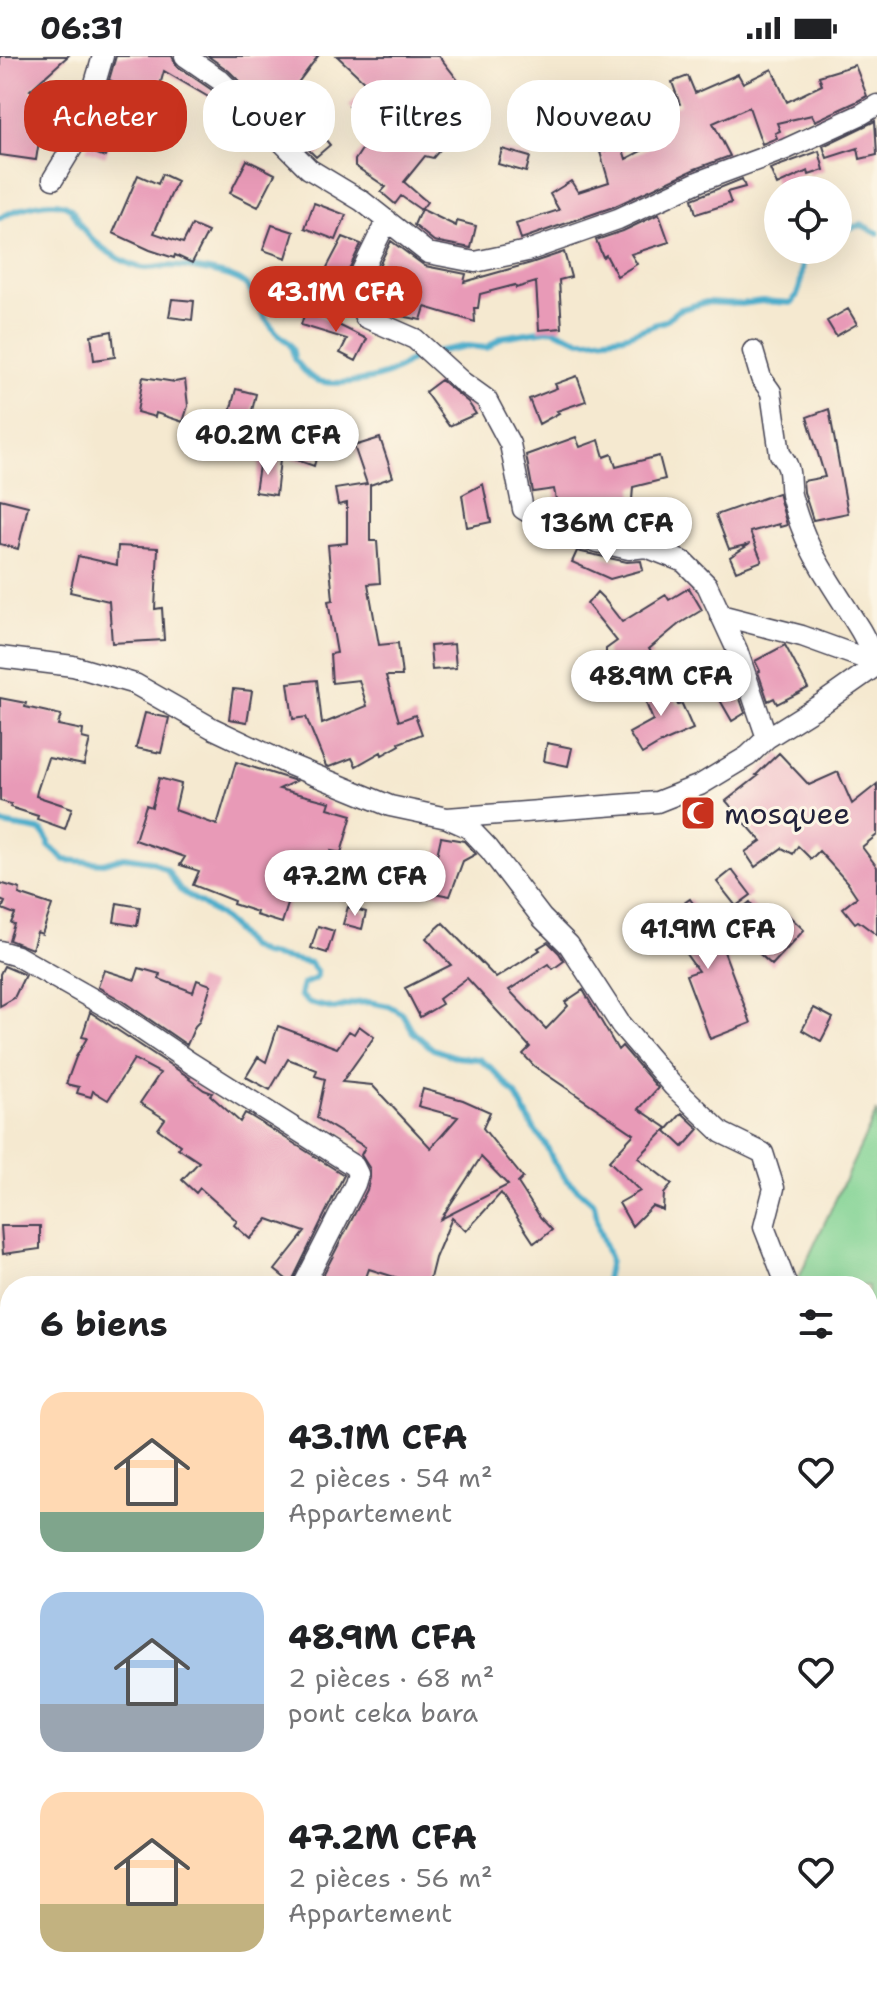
<!DOCTYPE html>
<html lang="fr">
<head>
<meta charset="utf-8">
<style>
	:root { --surface:#fff; --page:#f6f6f6; --text:#202124; --muted:#757577; --accent:#c8321e }
	body { margin:0; font-family:"Shantell Sans",sans-serif; background:var(--page); color:var(--text); height:100vh; display:flex; flex-direction:column; font-size:30px; white-space:nowrap }
	* { box-sizing:border-box; margin:0 }
	p { font-size:26px; color:var(--muted) }
	.icon { flex:none; width:44px; height:44px; fill:none; stroke:currentColor; stroke-width:2; stroke-linecap:round; stroke-linejoin:round }
	.map { position:relative; flex:1; overflow:hidden }
	.side { position:absolute; left:0px; top:1220px; width:878px; height:714px; display:flex; flex-direction:column; background:var(--surface); border-radius:32px 32px 0 0; box-shadow:0 8px 32px #0002 }
	.side>* { flex:none }
	.top-card { position:absolute; left:24px; top:24px; width:830px; height:72px; display:flex; gap:16px }
	.controls { position:absolute; left:764px; top:120px; display:grid; gap:16px }
	.controls a { display:grid; place-items:center; width:88px; height:88px; border-radius:50%; background:var(--surface); box-shadow:0 8px 32px #0002; font-size:40px }
	.price { position:absolute; translate:-50% -68px; padding:0 18px; border-radius:28px; background:#fff; color:#222; font-size:26px; line-height:52px; filter:drop-shadow(0 2px 4px #0008) }
	.price::after { content:''; position:absolute; left:50%; top:48px; width:24px; height:18px; margin-left:-12px; background:inherit; clip-path:polygon(0 0,100% 0,50% 100%) }
	.price.current { background:var(--accent); color:#fff }
	ul { padding:0; list-style:none }
	li { display:flex; align-items:center; gap:24px; height:200px; padding:0 40px }
	li span { display:grid; place-items:center; flex:none; width:224px; height:160px; border-radius:24px; color:#555 }
	li>.icon { margin-inline-start:auto }
	span .icon { width:96px; height:96px; fill:#fffc; stroke-width:1 }
	li b { font-size:34px }
	h2 { display:flex; justify-content:space-between; align-items:center; height:96px; padding:0 40px; font-size:34px }
	.tag { padding:0 28px; border-radius:32px; background:var(--surface); box-shadow:0 8px 32px #0002; font-size:28px; line-height:72px }
	.tag.current { background:var(--accent); color:#fff }
	.status { display:flex; justify-content:space-between; align-items:center; height:56px; padding:0 40px; background:var(--surface); direction:ltr }
	.status svg { height:22px; fill:currentColor }
	.map>svg:first-child { display:block }
</style>
</head>
<body>
<div class="status"><b>06:31</b><svg viewBox="0 0 49 12"><path d="M0 12V9h3v3zM5 12V6h3v6zM10 12V3h3v9zM15 12V0h3v12zM26 1h20v11H26zM47 4h2v5h-2z"/></svg></div>
<div class="map">
<svg width="877" height="1933" viewBox="0 0 877 1933">
	<rect width="100%" height="100%" fill="#fcf5e5"/>
	<filter id="ink" filterUnits="userSpaceOnUse"><feTurbulence type="fractalNoise" baseFrequency=".0125" numOctaves="2"/><feDisplacementMap in="SourceGraphic" scale="16" xChannelSelector="R" yChannelSelector="G"/><feConvolveMatrix kernelMatrix="1 2 1 2 8 2 1 2 1" color-interpolation-filters="sRGB"/></filter>
	<filter id="wash" filterUnits="userSpaceOnUse"><feTurbulence type="fractalNoise" baseFrequency=".006" numOctaves="4" result="noise"/><feDisplacementMap in="SourceGraphic" scale="32" xChannelSelector="R" yChannelSelector="G"/><feGaussianBlur stdDeviation="1.8" result="paint"/><feColorMatrix in="noise" values="0 0 0 0 0 0 0 0 0 0 0 0 0 0 0 0 0 1.4 0 .05"/><feComposite in="paint" operator="in"/></filter>
	<g filter="url(#wash)">
		<rect width="100%" height="100%" fill="#f5e9d0"/>
		<path fill="#82d394" stroke="#527a68" stroke-width="2" d="M877,1055V1427L868,1430V1230H795Z"/>
		<g fill="none" stroke-linecap="round" stroke-linejoin="round">
			<path stroke="#4dadcb" stroke-width="6" d="M0,162C16,153 53,140 70,152C75,157 78,167 83,173C95,188 114,201 132,209C145,215 155,211 168,210C185,210 233,217 245,228C256,238 258,254 267,265C271,269 274,275 279,279C289,286 293,290 294,303C299,308 306,318 311,321C325,333 376,324 392,316C401,312 410,304 419,299L424,298
				M838,174L862,169L877,177
				M435,296L467,290L487,292L502,281L552,273L580,284H589L624,280L655,269L654,268L665,265L678,254L707,246L741,248L762,245L791,247C805,233 800,211 805,194
				M0,767C14,771 28,771 42,775L49,786V790L65,804L103,807L124,801L151,805L167,814L180,834L220,860L231,870L248,890L263,898L310,907L317,916V920L315,923L303,928L300,939L309,947L334,953L355,947L369,946L389,950L403,958L413,976L433,993L457,1001L479,1003L491,1012L516,1039L534,1073L545,1087L554,1106L566,1123L594,1148L599,1174L610,1204L606,1224"/>
		</g>
		<g id="blocks">
			<path fill="#e89ab7" fill-rule="evenodd" d="M0,0H68L30,34L68,52L69,47L75,49L66,73L42,66L36,104L0,99Z
				M116,0H172L177,10L212,34L234,56L164,15L155,47L162,50L149,81L119,68L105,101L86,94L112,25L109,24Z
				M208,0H318L297,28L314,45L308,51L321,67L315,71L330,89L316,101L229,15Z
				M337,0H439L464,32L435,56L458,73L433,102L425,100L404,126L427,146L421,154L401,140L395,148L381,136L386,131L355,110V104L408,23L361,62L349,50L368,29Z
				M855,9L867,40L856,46L815,65L812,59L777,67L780,75L775,77L777,82L762,88L749,51L713,67L730,100L695,113L613,151L521,183L516,168L559,154L550,138L571,125L578,136L609,126L600,96L622,90L626,103L660,85L650,59L680,48L672,26L688,20L695,37L738,18L743,27L772,13L787,46L822,29L819,20Z
				M875,65L877,99L860,103L858,92L827,102L823,90Z
				M502,93L530,101L526,116L498,108Z
				M819,95L824,114L809,119L808,115L777,129L770,113Z
				M247,104L275,118L258,151L230,137Z
				M162,118L177,125L154,177L183,187L192,169L208,176L192,207L175,199L174,202L150,194L113,177L138,119L158,128Z
				M742,123L745,131L727,136L731,147L696,158L692,143Z
				M314,147L346,159L336,184L305,172Z
				M421,153L456,170L457,165L476,170L471,192L434,185L414,169Z
				M659,158L669,186L631,198L637,208L617,220L606,199L603,201L596,184L623,175Z
				M272,169L294,176L286,202L263,194Z
				M343,181L361,188L341,230L346,248L312,240Z
				M391,185L425,210L466,218L464,226L531,207L564,196L571,221L559,224L562,272L539,274L536,226L516,232L515,229L480,238L478,252H474L475,266L425,251L421,264L388,257L375,251L368,232Z
				M172,243L194,245L192,264L169,261Z
				M306,253L367,283L356,305L340,297L347,283L301,269Z
				M848,253L857,268L836,280L827,265Z
				M112,275L115,301L94,304L91,279Z
				M577,320L586,345L557,355L559,357L539,368L529,343L557,332L555,328Z
				M143,321L175,326L185,324L188,350L183,366L156,357L155,361L137,356Z
				M441,324L468,346L476,358L449,370L425,336Z
				M236,333L256,338L246,380L225,375Z
				M829,353L848,457L813,464L804,436L803,425L825,421L807,361Z
				M576,381L580,391L599,384L604,401L612,398L616,411L659,400L665,423L633,431L631,458L646,459L645,478L630,480L580,469L583,449L558,454L554,433L533,436L526,399Z
				M380,382L393,421L370,429V485H377L380,527L368,528L379,589L398,587L402,620H386L399,665L415,659L422,678L399,687L400,689L382,699L381,696L356,710L352,702L329,711L326,710L306,661L293,663L288,627L317,624L322,668L367,650L359,624L332,627L330,598L337,597L328,545L333,544L328,489L347,487V447L338,449L335,433L367,428L354,390Z
				M293,386L319,392L314,410L288,401Z
				M260,403L280,404L276,439L255,436Z
				M483,428L491,466L467,471L462,439Z
				M778,437L787,469L780,471L779,468L750,476L762,505L736,515L730,501L750,488L729,493L716,459Z
				M0,443L28,450L18,493L0,488Z
				M118,490L158,492L155,553L162,552L164,584L112,587L109,545L70,536L78,500L117,509Z
				M577,495L627,506L641,505L643,514L610,523L572,506Z
				M689,532L702,554L679,568L649,593L653,599L620,620L606,599V593L617,585L587,548L597,536L604,543L622,566L666,539L669,544Z
				M454,588L456,612L432,614L430,590Z
				M785,589L808,632L777,648L774,642L768,645L758,616L760,615L755,605Z
				M667,623L678,649L682,648L693,673L659,688L642,698L629,677L653,664L641,635Z
				M735,629L745,657L732,665L717,639Z
				M233,633L252,635L247,666L229,663Z
				M0,642L26,647L25,651L61,659L58,669L83,674L82,682L90,684L84,709L48,702L37,735L36,740L72,752L65,773L37,763L38,760L10,751L11,748L0,745Z
				M145,657L169,662L161,697L136,692Z
				M547,687L572,692L568,710L544,705Z
				M779,697L809,729L838,716L852,748L877,728V779L862,791L877,811V879L858,865L855,867L843,852L857,841L847,826L819,795L811,803L798,790L793,798L782,792L755,811L745,796L761,785L726,745L758,720L756,719Z
				M236,706L296,725L279,733L330,746L328,752L352,759L341,797L331,795L326,818L313,816L311,823L297,820L282,867L256,859L257,856L233,848L234,845L193,829L199,815L180,809L185,801L135,784L146,749L152,751L159,722L181,728L175,754L217,769Z
				M441,781L464,785L476,798L463,805L450,840L429,836Z
				M381,803L404,808L398,835L373,828Z
				M732,814L751,839L736,850L717,826Z
				M0,827L20,833L19,838L52,849L42,878L37,876L32,893L9,884L14,868L11,867L15,858L2,853L5,846L0,844Z
				M690,843L720,885L751,967L710,983L686,919L698,915L661,863Z
				M750,846L772,874L787,858L804,874L772,909L754,893L759,888L735,858Z
				M117,847L140,851L137,870L114,866Z
				M348,851L366,856L362,873L343,868Z
				M443,867L496,922L540,894L538,892L548,886L559,897L564,905L553,913L549,908L509,934L546,973L568,950L565,946L583,934L618,994L622,990L658,1032L639,1053L667,1072L638,1102L672,1128L664,1138L663,1154L652,1150L632,1170L619,1147L640,1135L609,1105L634,1078L534,1010L523,998L530,991L467,922L439,943L442,948L420,961L405,932L451,909L426,882Z
				M318,870L334,875L327,897L311,892Z
				M4,910L25,919L14,942L0,950V918Z
				M139,912L160,918L159,923L193,936L197,924L211,929L199,966L195,970L187,989L121,944L98,931L104,914L135,924Z
				M814,952L833,962L821,985L802,974Z
				M90,956L190,1022L189,1023L204,1034L212,1037L210,1039L240,1066L245,1057L249,1059L344,1119L291,1227L275,1214L305,1176L268,1163L250,1183L234,1169L237,1165L200,1132L196,1137L182,1124L199,1106L178,1092L180,1089L158,1073L165,1063L140,1047L160,1017L134,1003L108,1044L93,1035L91,1041L77,1037L79,1031L66,1028L76,1001L87,982L82,981Z
				M278,970L337,992L349,975L354,978L359,970L374,981L342,1026L372,1029L431,1092L458,1061L418,1050L423,1033L463,1044L490,1056L483,1072L523,1122L518,1127L540,1161L552,1174L540,1184L539,1183L534,1187L501,1137L466,1175L452,1162L435,1202L428,1230H402L404,1224L369,1213L363,1230H322L323,1219L367,1134L370,1122V1113L361,1099L365,1091L317,1062L325,1023L315,1020L317,1014L288,1003L270,1034L246,1021L258,1001L266,1006ZM481,1101L508,1129L441,1163Z
				M682,1057L699,1073L683,1091L666,1075Z
				M1,1170H40V1193L3,1198Z"/>
		</g>
	</g>
	<g filter="url(#ink)">
		<use href="#blocks" fill-opacity="0" stroke="#424051" stroke-width="2"/>
		<g fill="none" stroke-linecap="round" stroke-linejoin="round">
			<defs>
				<path id="street" d="M185,0L220,24L309,113L362,145L428,197L475,206L527,195L618,163L700,125L786,93L862,58L877,49
					M53,123L73,90L88,51L103,0
					M387,164L354,231L365,261L415,283L461,325L486,343L510,388L523,453L541,464L558,477L629,493L646,491L684,506L707,529L737,594L767,682
					M753,295L761,322L771,336L780,398C793,413 788,421 791,439C794,450 798,463 803,475C814,505 842,544 859,572C866,583 870,595 877,605
					M720,559L802,580L877,607
					M0,601L73,610L135,628L212,672L290,709L390,750L447,762L657,746L700,729L748,700L767,682L823,647L877,609
					M447,762L469,772L489,793L542,862L569,889L621,969L673,1030L722,1077L763,1097L774,1132L764,1171L787,1230
					M0,895L17,900L114,955L191,1007L354,1110L358,1118L355,1128L303,1230
					M868,1267L877,1272
					M0,1289L10,1301
					M0,1376L10,1375
					M620,1924L627,1928L655,1933
					M729,1933L732,1931H850L853,1933"/>
			</defs>
			<use href="#street" stroke="#424051" stroke-width="23"/>
			<use href="#street" stroke="#fff" stroke-width="20"/>
		</g>
	</g>
	<defs>
		<symbol id="mosque-square" viewBox="-11 -11 22 22"><rect x="-9" y="-9" width="18" height="18" rx="4" fill="#c8321e" stroke="#fcf5e5"/><path d="M3.5-4.9A6 6 0 1 0 3.5 4.9A5 5 0 1 1 3.5-4.9Z" fill="#fff"/></symbol>
	</defs>
	<g fill-rule="evenodd">
		<use href="#mosque-square" x="678" y="737" width="40" height="40"/>
	</g>
	<g text-anchor="middle" dominant-baseline="central" stroke-width="6" stroke-linejoin="round" paint-order="stroke">
		<g font-size="30" fill="#22223b" stroke="#fcf5e5" text-anchor="start">
			<text x="724" y="757">mosquee</text>
		</g>
	</g>
</svg>
<div class="controls">
<a><svg class="icon" aria-label="locate" viewBox="0 0 24 24"><circle cx="12" cy="12" r="6"/><path d="M12 2v4M12 18v4M2 12h4M18 12h4"/></svg></a>
</div>
<b class="price current" style="left:336px;top:278px">43.1M CFA</b>
<b class="price" style="left:268px;top:421px">40.2M CFA</b>
<b class="price" style="left:607px;top:509px">136M CFA</b>
<b class="price" style="left:661px;top:662px">48.9M CFA</b>
<b class="price" style="left:355px;top:862px">47.2M CFA</b>
<b class="price" style="left:708px;top:915px">41.9M CFA</b>
<div class="top-card">
<a class="tag current">Acheter</a>
<a class="tag">Louer</a>
<a class="tag">Filtres</a>
<a class="tag">Nouveau</a>
</div>
<section class="side">
<h2>6 biens<svg class="icon" aria-label="filters" viewBox="0 0 24 24"><path d="M4 7h16M4 17h16"/><circle cx="9" cy="7" r="2"/><circle cx="15" cy="17" r="2"/></svg></h2>
<ul>
<li><span style="background:linear-gradient(#ffd9b3 75%,#7fa58c 0)"><svg class="icon" aria-label="home" viewBox="0 0 24 24"><path d="M3 11l9-7 9 7M6 9v11h12V9"/></svg></span><div><b>43.1M CFA</b><p>2 pièces · 54 m²</p><p>Appartement</p></div><svg class="icon" aria-label="heart" viewBox="0 0 24 24"><path d="M12 20l-8-8c-3-5 5-10 8-4 3-6 11-1 8 4z"/></svg></li>
<li><span style="background:linear-gradient(#a9c7e8 70%,#9aa5b1 0)"><svg class="icon" aria-label="home" viewBox="0 0 24 24"><path d="M3 11l9-7 9 7M6 9v11h12V9"/></svg></span><div><b>48.9M CFA</b><p>2 pièces · 68 m²</p><p>pont ceka bara</p></div><svg class="icon" aria-label="heart" viewBox="0 0 24 24"><path d="M12 20l-8-8c-3-5 5-10 8-4 3-6 11-1 8 4z"/></svg></li>
<li><span style="background:linear-gradient(#ffd9b3 70%,#c2b280 0)"><svg class="icon" aria-label="home" viewBox="0 0 24 24"><path d="M3 11l9-7 9 7M6 9v11h12V9"/></svg></span><div><b>47.2M CFA</b><p>2 pièces · 56 m²</p><p>Appartement</p></div><svg class="icon" aria-label="heart" viewBox="0 0 24 24"><path d="M12 20l-8-8c-3-5 5-10 8-4 3-6 11-1 8 4z"/></svg></li>
</ul>
</section>
</div>
</body>
</html>
